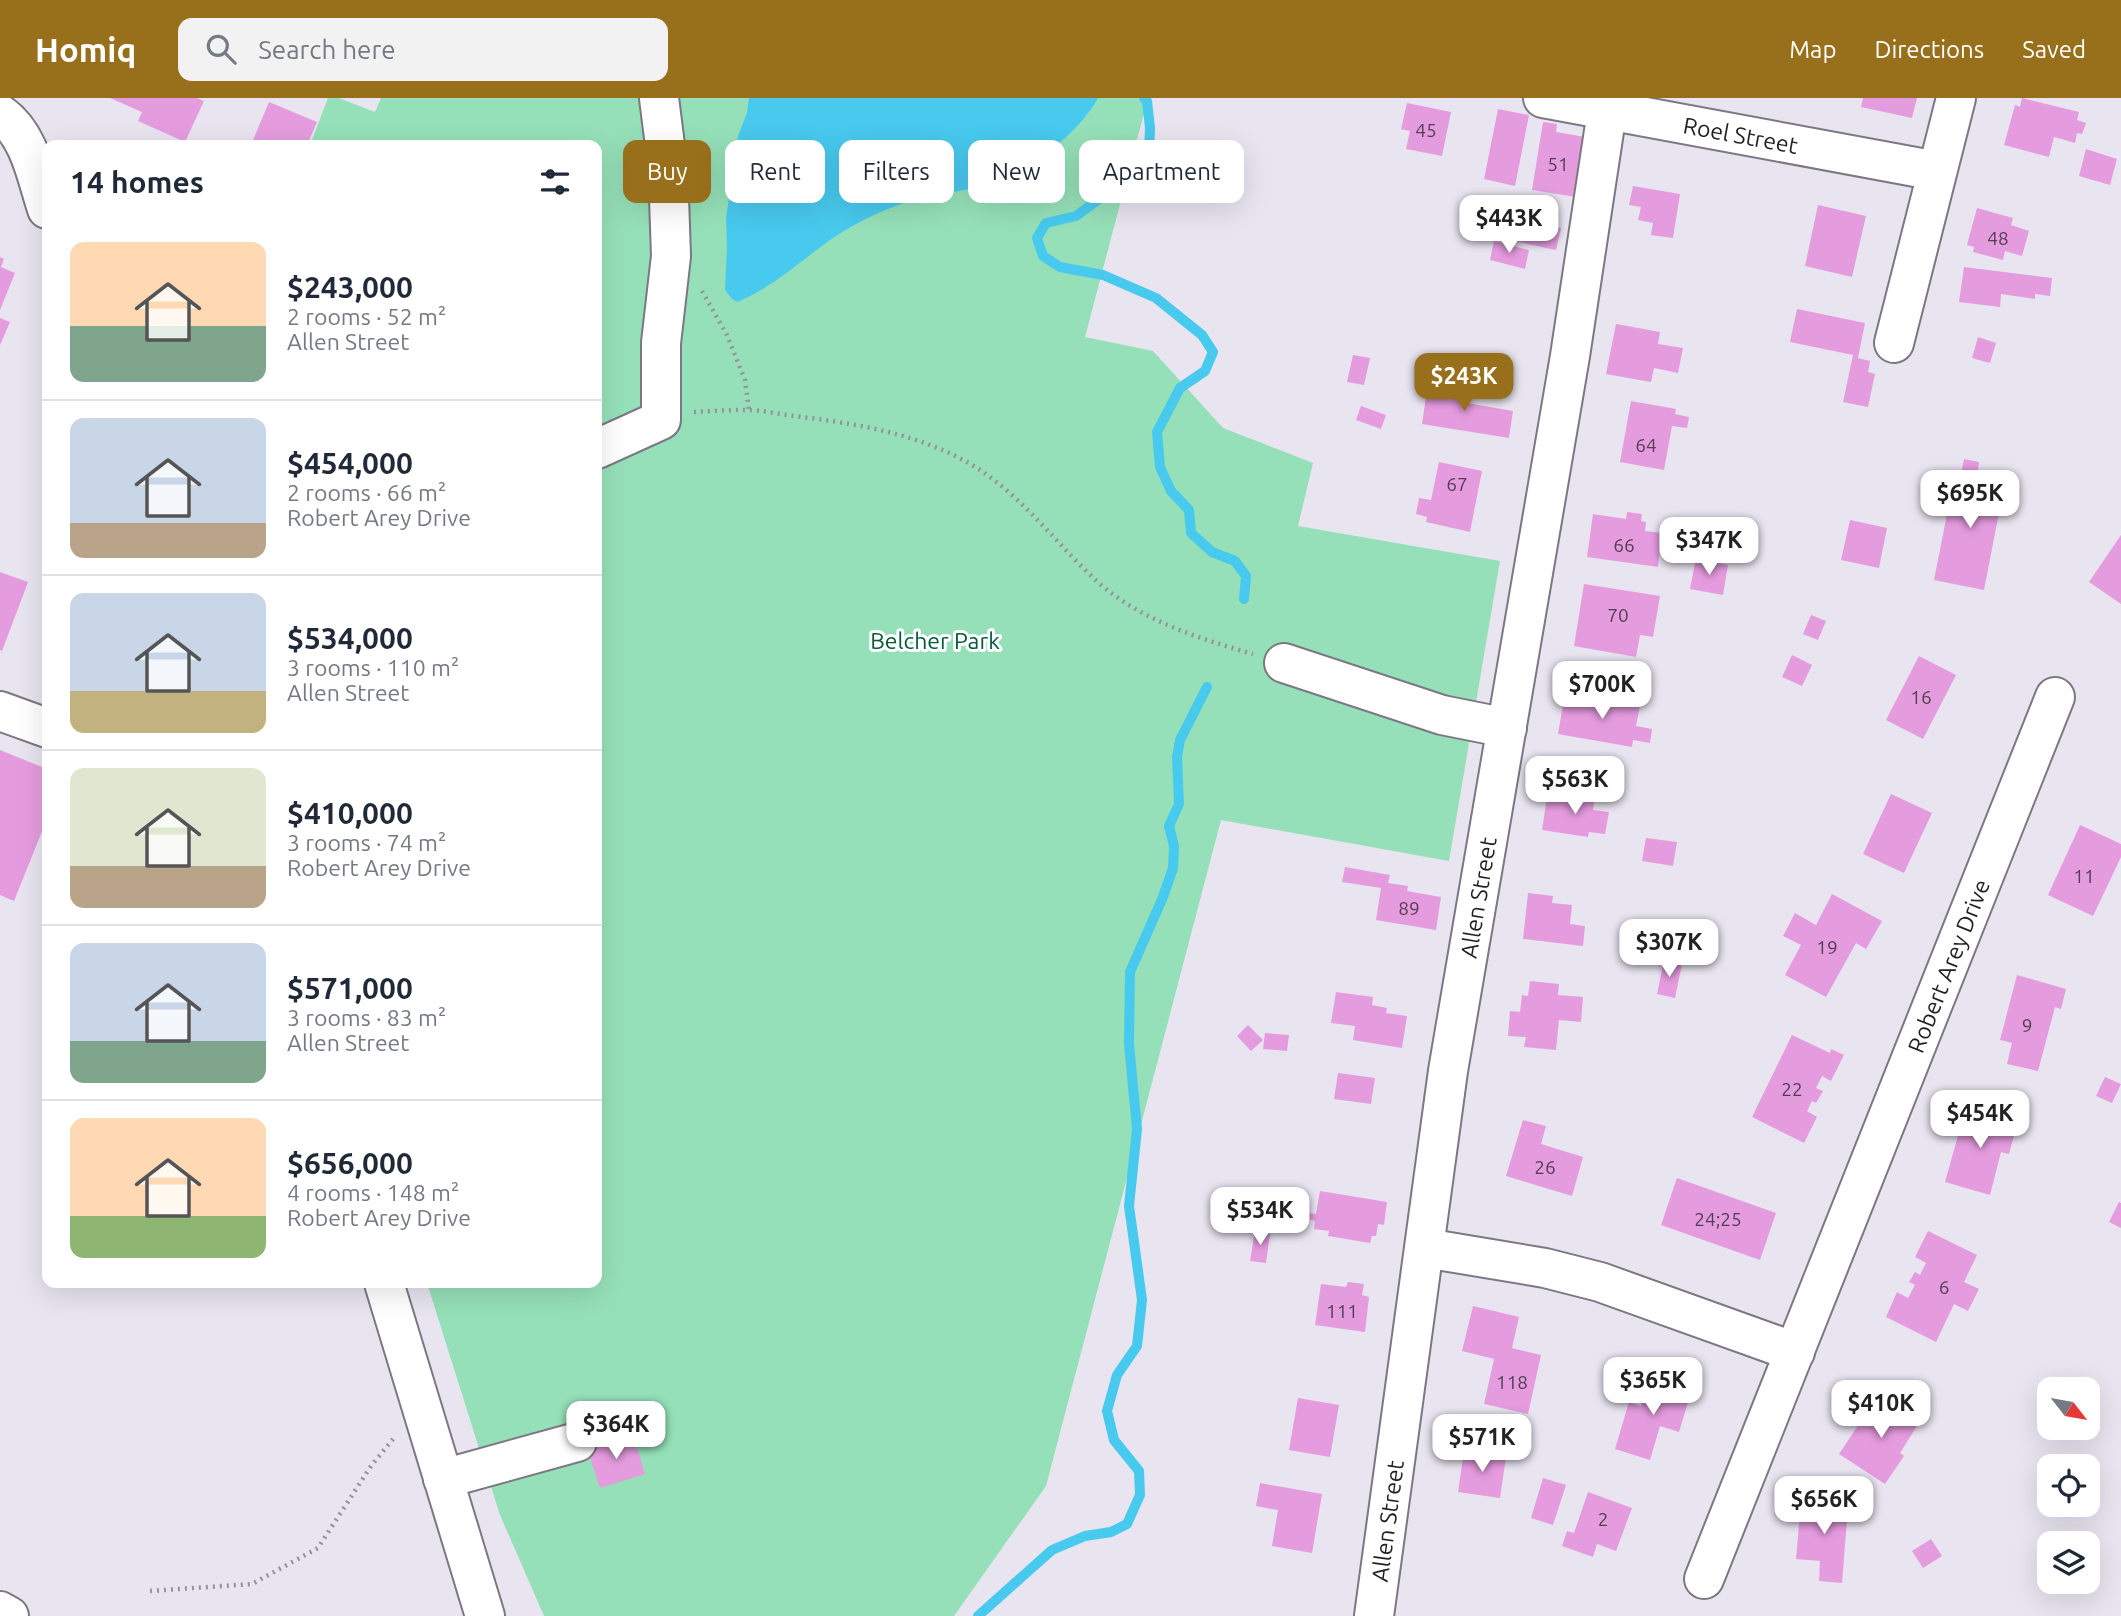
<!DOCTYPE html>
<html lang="en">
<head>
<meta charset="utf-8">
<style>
	:root { --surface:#fff; --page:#f2f2f3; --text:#1f2937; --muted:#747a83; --line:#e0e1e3; --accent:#986f1b }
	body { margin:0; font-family:Ubuntu,sans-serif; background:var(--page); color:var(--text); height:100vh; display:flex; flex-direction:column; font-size:26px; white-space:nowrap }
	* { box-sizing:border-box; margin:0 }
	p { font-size:23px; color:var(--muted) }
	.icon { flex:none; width:38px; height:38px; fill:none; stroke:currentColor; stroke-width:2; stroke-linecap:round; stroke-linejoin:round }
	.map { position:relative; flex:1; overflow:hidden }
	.drawer { position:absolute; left:42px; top:42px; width:560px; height:1148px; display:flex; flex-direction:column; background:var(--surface); border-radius:14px; box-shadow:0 7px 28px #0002 }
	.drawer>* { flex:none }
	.top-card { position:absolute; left:623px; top:42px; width:665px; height:63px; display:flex; gap:14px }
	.needle { width:46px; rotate:121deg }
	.buttons { position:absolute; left:2037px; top:1279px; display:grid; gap:14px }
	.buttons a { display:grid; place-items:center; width:63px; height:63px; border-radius:14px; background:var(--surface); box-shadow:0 7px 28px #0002; font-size:35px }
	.price { position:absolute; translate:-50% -60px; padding:0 16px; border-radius:14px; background:#fff; color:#222; font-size:23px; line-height:46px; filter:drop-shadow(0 2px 4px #0008) }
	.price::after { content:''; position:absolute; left:50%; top:42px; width:21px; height:16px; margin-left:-10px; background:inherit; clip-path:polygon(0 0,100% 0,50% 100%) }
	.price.on { background:var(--accent); color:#fff }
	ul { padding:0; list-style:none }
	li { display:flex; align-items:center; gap:21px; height:175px; padding:0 28px }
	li+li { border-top:2px solid var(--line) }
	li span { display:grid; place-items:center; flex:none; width:196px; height:140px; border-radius:14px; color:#555 }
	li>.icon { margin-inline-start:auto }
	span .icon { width:84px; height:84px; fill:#fffc; stroke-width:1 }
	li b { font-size:30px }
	h2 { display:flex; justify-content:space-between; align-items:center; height:84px; padding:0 28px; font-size:30px }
	.pill { padding:0 24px; border-radius:14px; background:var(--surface); box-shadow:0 7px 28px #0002; font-size:24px; line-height:63px }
	.pill.on { background:var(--accent); color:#fff }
	header { display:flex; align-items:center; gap:42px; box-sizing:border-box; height:98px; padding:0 35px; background:var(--accent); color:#fff }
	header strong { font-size:33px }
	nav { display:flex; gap:38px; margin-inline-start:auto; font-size:24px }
	.search { width:490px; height:63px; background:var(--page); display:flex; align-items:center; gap:18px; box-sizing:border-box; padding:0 24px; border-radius:14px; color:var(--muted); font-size:26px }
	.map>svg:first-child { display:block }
</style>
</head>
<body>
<header>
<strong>Homiq</strong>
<div class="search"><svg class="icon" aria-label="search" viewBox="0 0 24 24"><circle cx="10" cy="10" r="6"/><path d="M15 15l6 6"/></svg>Search here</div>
<nav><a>Map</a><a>Directions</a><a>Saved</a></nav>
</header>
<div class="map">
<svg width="2121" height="1518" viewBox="0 0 2121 1518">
	<rect width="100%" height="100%" fill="#e8e4f0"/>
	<path fill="#95e0b9" d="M328,0H339L375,14L381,0H1148L1085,239L1153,253L1223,330L1313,365L1298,428L1500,463L1449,763L1221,722L1046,1388L954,1518H544L500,1417L427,1185H597V47H310Z"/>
	<path fill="#48c9ee" d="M749,0H1098C1073,44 1019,79 970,91C958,94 945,94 933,97C907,102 881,113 858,125C815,147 782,186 737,204L731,200L725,192L727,147L726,120L738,38L747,15Z"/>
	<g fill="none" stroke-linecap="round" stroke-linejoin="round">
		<path stroke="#48c9ee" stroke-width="10" d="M1144,0L1147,3L1150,30L1149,55L1129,79L1076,118L1046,125L1037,140L1043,158L1060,169L1103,177L1156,200L1202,237L1213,254L1205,273L1180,290L1157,334L1160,369L1171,393L1189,412L1191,435L1212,454L1235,463L1246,478L1244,501
			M978,1518L1052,1452L1085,1438L1111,1434L1127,1426L1140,1397L1139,1373L1114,1342L1107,1313L1117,1277L1137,1248L1142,1202L1129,1108L1137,1031L1129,946L1130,874L1163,799L1173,770L1174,748L1169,728L1179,706L1177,659L1180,642L1207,589"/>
	</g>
	<path fill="#e59cdf" d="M110,0H197L204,3L185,44L138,23L142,14Z
		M1863,0H1917L1912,20L1861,9Z
		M2022,0L2079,14L2077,22L2086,25L2082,36L2077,35L2075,45L2054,39L2049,59L2004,47L2015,7L2020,9Z
		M269,4L317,24L307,47H251Z
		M1407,5L1451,14L1442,58L1406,51L1410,33L1401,31Z
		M1498,11L1529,17L1515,88L1484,81Z
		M1543,24L1557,26L1556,34L1585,39L1576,99L1532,92Z
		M2086,51L2117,61L2110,87L2079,78Z
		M1633,88L1680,96L1673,140L1651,137L1653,125L1638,122L1641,109L1629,107Z
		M1818,107L1866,118L1852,179L1805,168Z
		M1510,109L1539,116L1537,124L1561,130L1556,152L1509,142L1513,126L1506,125Z
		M1977,110L2013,120L2011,127L2029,133L2022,158L2005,153L2003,162L1973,154L1974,149L1967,147Z
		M1494,143L1529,152L1525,171L1490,162Z
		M0,159L4,161L1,169L15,175L0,212Z
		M1964,169L2052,180L2050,198L2035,196V201L2001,196L2000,209L1959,204Z
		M1797,211L1865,225L1858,260L1870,263L1868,274L1875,276L1868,309L1843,304L1853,257L1790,244Z
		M0,220L10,224L0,247Z
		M1616,226L1660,234L1658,246L1683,250L1678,275L1654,270L1651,284L1606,276Z
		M1978,239L1996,245L1990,265L1972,260Z
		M1353,257L1370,260L1364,287L1347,284Z
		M1428,286L1469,293L1467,305L1513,313L1509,340L1422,326Z
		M1631,303L1676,311L1675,316L1689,319L1687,330L1672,328L1664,372L1620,364Z
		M1361,308L1386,317L1381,331L1356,322Z
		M1964,361L1979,364L1977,379L2005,384L1984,492L1934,482L1952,391L1958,392Z
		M1439,364L1482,373L1470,434L1426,424L1427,419L1416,416L1419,400L1431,402Z
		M1627,414L1642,416L1641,423L1646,424L1645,433L1662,435L1658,469L1587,459L1593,416L1626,421Z
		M1850,422L1887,430L1879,470L1841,462Z
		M2121,437V506L2089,484Z
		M1696,460L1728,467L1723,497L1690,491Z
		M0,474L28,484L2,553L0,552Z
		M1584,486L1660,498L1653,539L1640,537L1636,559L1574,548Z
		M1811,517L1826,523L1818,542L1803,536Z
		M1792,557L1812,567L1802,588L1782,579Z
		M1919,558L1956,577L1923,641L1886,622Z
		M1565,595L1640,608L1636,628L1652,631L1650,645L1633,642L1632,649L1558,636Z
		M0,652L47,671V721L14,803L0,797Z
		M1573,694L1595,697L1593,712L1609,714L1605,736L1589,734L1588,739L1542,732L1547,699L1571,703Z
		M1891,696L1932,715L1904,775L1863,756Z
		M2080,727L2121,746V759L2093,818L2048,797Z
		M1646,740L1677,744L1673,768L1642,763Z
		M1345,769L1390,777L1388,785L1408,788L1407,793L1441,799L1436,832L1376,822L1381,790L1342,784Z
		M1528,795L1553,798L1552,805L1572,807L1570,826L1585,828L1583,848L1523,841Z
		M1832,796L1882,823L1866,851L1856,845L1826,899L1785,877L1801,847L1783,838L1795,815L1816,827Z
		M1664,862L1682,866L1675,900L1657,896Z
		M2017,877L2066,891L2061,911L2055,909L2038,973L2007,966L2012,945L2000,942Z
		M1530,883L1559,886L1558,897L1583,899L1581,924L1559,922L1556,952L1524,949L1526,939L1508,938L1510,913L1520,914L1522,897L1528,898Z
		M1336,894L1373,899L1372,907L1387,910L1386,915L1407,918L1402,950L1353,942L1355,928L1331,925Z
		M1248,927L1263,942L1251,953L1237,938Z
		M1265,935L1289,937L1287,953L1263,951Z
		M1792,937L1830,955L1831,951L1844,957L1831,983L1822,978L1816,990L1823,993L1816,1005L1812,1003L1807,1013L1817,1019L1804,1045L1752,1019Z
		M1338,975L1375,980L1371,1006L1334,1001Z
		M2105,979L2121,986L2112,1005L2096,998Z
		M1966,1009L2018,1023L2009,1056L2001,1054L1990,1097L1945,1084Z
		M1523,1022L1546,1028L1541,1046L1583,1059L1572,1098L1506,1078Z
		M1677,1080L1776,1115L1760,1162L1661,1127Z
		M1320,1093L1387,1104L1384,1127L1378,1126L1376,1138H1372L1370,1145L1328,1138L1329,1133L1314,1131L1315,1123L1308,1121L1309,1115L1316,1116Z
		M2119,1104L2121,1105V1130L2109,1124Z
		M1255,1133L1270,1136L1266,1165L1250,1163Z
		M1928,1133L1977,1157L1964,1184L1979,1191L1968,1213L1954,1206L1936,1244L1886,1219L1897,1194L1908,1200L1915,1187L1909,1184L1915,1174L1920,1177L1926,1165L1915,1159Z
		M1348,1184L1364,1186L1362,1197L1369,1199L1365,1234L1315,1227L1321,1186L1346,1189Z
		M1473,1208L1519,1219L1512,1250L1541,1257L1528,1316L1484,1306L1494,1261L1462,1253Z
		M1650,1279L1692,1291L1679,1334L1660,1328L1650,1362L1615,1351L1629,1304L1641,1308Z
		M1887,1298L1922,1320L1900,1355L1904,1358L1885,1386L1839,1356L1867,1314L1874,1318Z
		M1298,1300L1339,1307L1330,1359L1289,1352Z
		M633,1336L645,1376L600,1390L587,1351Z
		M1464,1353L1506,1359L1500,1400L1458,1394Z
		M1543,1380L1566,1387L1553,1427L1531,1420Z
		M1260,1385L1322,1396L1312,1455L1272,1448L1278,1412L1256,1408Z
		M1813,1391L1841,1394L1839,1421L1847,1422L1842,1485L1819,1483L1820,1463L1796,1461L1800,1415L1811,1416Z
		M1588,1394L1632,1410L1616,1453L1597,1446L1593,1459L1562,1448L1567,1433L1574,1435Z
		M1931,1441L1942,1458L1923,1470L1912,1453Z"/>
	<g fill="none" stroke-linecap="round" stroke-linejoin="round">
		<defs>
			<g id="minor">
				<path id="s1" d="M1543,0L1937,73"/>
				<path d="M0,16C30,37 36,78 47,111"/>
				<path d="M1894,245L1956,0"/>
				<path d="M597,351L661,322V245L671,158L668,71L659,0"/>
				<path d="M1284,565L1442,617L1507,630"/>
				<path d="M0,613L47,630"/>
				<path d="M1425,1150L1545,1170L1600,1184L1795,1254"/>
				<path d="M384,1185L485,1518"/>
				<path d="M443,1381L577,1344"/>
				<path id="s2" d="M1704,1481L2055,599"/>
				<path d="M0,1513L9,1518"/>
				<path id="s3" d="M1374,1518L1448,973L1570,258L1609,0"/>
			</g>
		</defs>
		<use href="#minor" stroke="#7c7883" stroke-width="42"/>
		<path stroke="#95929b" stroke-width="4.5" stroke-dasharray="2 5" stroke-linecap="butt" d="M702,193L727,237L745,282L749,312
			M694,314C711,313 729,312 747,312C762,312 778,316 794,318C860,326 935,338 990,379C1031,409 1062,452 1100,486C1145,524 1198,540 1253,556
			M150,1493L252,1486L318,1450L371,1368L393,1341"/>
		<use href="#minor" stroke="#fff" stroke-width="38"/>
	</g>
	<g text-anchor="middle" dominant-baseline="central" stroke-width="6" stroke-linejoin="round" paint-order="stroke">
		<g font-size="19" fill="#513e52">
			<text x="1426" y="32">45</text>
			<text x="1558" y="66">51</text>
			<text x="1998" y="140">48</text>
			<text x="1646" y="347">64</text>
			<text x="1457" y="386">67</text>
			<text x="1624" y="447">66</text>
			<text x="1618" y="517">70</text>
			<text x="1921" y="599">16</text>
			<text x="2084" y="778">11</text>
			<text x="1409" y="810">89</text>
			<text x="1827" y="849">19</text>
			<text x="2027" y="927">9</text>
			<text x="1792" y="991">22</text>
			<text x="1545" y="1069">26</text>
			<text x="1718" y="1121">24;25</text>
			<text x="1944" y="1189">6</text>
			<text x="1342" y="1213">111</text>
			<text x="1512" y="1284">118</text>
			<text x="1603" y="1421">2</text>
		</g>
		<g font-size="23" fill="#201f23" stroke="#fff">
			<text stroke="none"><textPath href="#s1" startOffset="201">Roel Street</textPath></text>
			<text stroke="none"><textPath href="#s3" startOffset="726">Allen Street</textPath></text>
			<text stroke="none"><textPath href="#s2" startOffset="660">Robert Arey Drive</textPath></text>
			<text stroke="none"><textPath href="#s3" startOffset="96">Allen Street</textPath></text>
		</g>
		<g font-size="23" fill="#025a3a" stroke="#fff">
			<text x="935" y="542">Belcher Park</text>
		</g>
	</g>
</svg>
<div class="buttons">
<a><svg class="needle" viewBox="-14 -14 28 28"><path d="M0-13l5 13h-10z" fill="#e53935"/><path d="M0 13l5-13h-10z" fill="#747a83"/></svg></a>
<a><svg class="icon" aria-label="locate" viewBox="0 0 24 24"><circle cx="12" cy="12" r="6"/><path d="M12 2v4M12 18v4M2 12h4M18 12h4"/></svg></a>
<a><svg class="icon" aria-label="layers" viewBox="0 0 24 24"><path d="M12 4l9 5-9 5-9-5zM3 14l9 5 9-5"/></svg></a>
</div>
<b class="price" style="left:1509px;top:157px">$443K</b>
<b class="price on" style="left:1464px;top:315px">$243K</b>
<b class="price" style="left:1970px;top:432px">$695K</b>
<b class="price" style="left:1709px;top:479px">$347K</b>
<b class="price" style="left:1602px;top:623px">$700K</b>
<b class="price" style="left:1575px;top:718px">$563K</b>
<b class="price" style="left:1669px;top:881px">$307K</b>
<b class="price" style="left:1980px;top:1052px">$454K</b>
<b class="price" style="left:1260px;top:1149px">$534K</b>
<b class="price" style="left:1653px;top:1319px">$365K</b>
<b class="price" style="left:1881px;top:1342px">$410K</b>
<b class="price" style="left:616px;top:1363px">$364K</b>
<b class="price" style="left:1482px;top:1376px">$571K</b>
<b class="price" style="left:1824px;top:1438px">$656K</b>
<div class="top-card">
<a class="pill on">Buy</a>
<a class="pill">Rent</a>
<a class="pill">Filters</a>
<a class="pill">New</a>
<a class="pill">Apartment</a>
</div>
<section class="drawer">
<h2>14 homes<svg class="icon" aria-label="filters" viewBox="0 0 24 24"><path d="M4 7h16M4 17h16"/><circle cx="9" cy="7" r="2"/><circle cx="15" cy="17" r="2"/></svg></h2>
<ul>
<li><span style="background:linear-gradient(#ffd9b3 60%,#7fa58c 0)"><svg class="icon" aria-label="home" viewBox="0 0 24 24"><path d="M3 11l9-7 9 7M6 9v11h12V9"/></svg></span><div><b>$243,000</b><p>2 rooms · 52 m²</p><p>Allen Street</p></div></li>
<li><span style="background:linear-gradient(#c9d6e8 75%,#b9a48a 0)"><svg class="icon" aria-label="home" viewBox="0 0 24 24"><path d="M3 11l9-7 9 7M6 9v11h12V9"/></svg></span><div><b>$454,000</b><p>2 rooms · 66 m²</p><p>Robert Arey Drive</p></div></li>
<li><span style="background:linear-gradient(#c9d6e8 70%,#c2b280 0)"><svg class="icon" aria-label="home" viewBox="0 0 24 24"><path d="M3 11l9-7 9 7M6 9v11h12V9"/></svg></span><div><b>$534,000</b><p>3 rooms · 110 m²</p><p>Allen Street</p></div></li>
<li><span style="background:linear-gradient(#dfe7d0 70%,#b9a48a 0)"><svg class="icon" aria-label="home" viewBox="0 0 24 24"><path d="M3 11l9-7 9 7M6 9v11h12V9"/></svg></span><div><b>$410,000</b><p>3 rooms · 74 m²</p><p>Robert Arey Drive</p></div></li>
<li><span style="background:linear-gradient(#c9d6e8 70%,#7fa58c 0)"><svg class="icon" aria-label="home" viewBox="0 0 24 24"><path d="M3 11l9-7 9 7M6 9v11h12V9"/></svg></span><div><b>$571,000</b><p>3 rooms · 83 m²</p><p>Allen Street</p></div></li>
<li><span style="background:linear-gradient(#ffd9b3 70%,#8fb573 0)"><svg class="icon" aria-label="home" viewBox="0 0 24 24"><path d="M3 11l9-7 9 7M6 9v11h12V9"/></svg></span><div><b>$656,000</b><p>4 rooms · 148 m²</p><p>Robert Arey Drive</p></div></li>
</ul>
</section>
</div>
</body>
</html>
